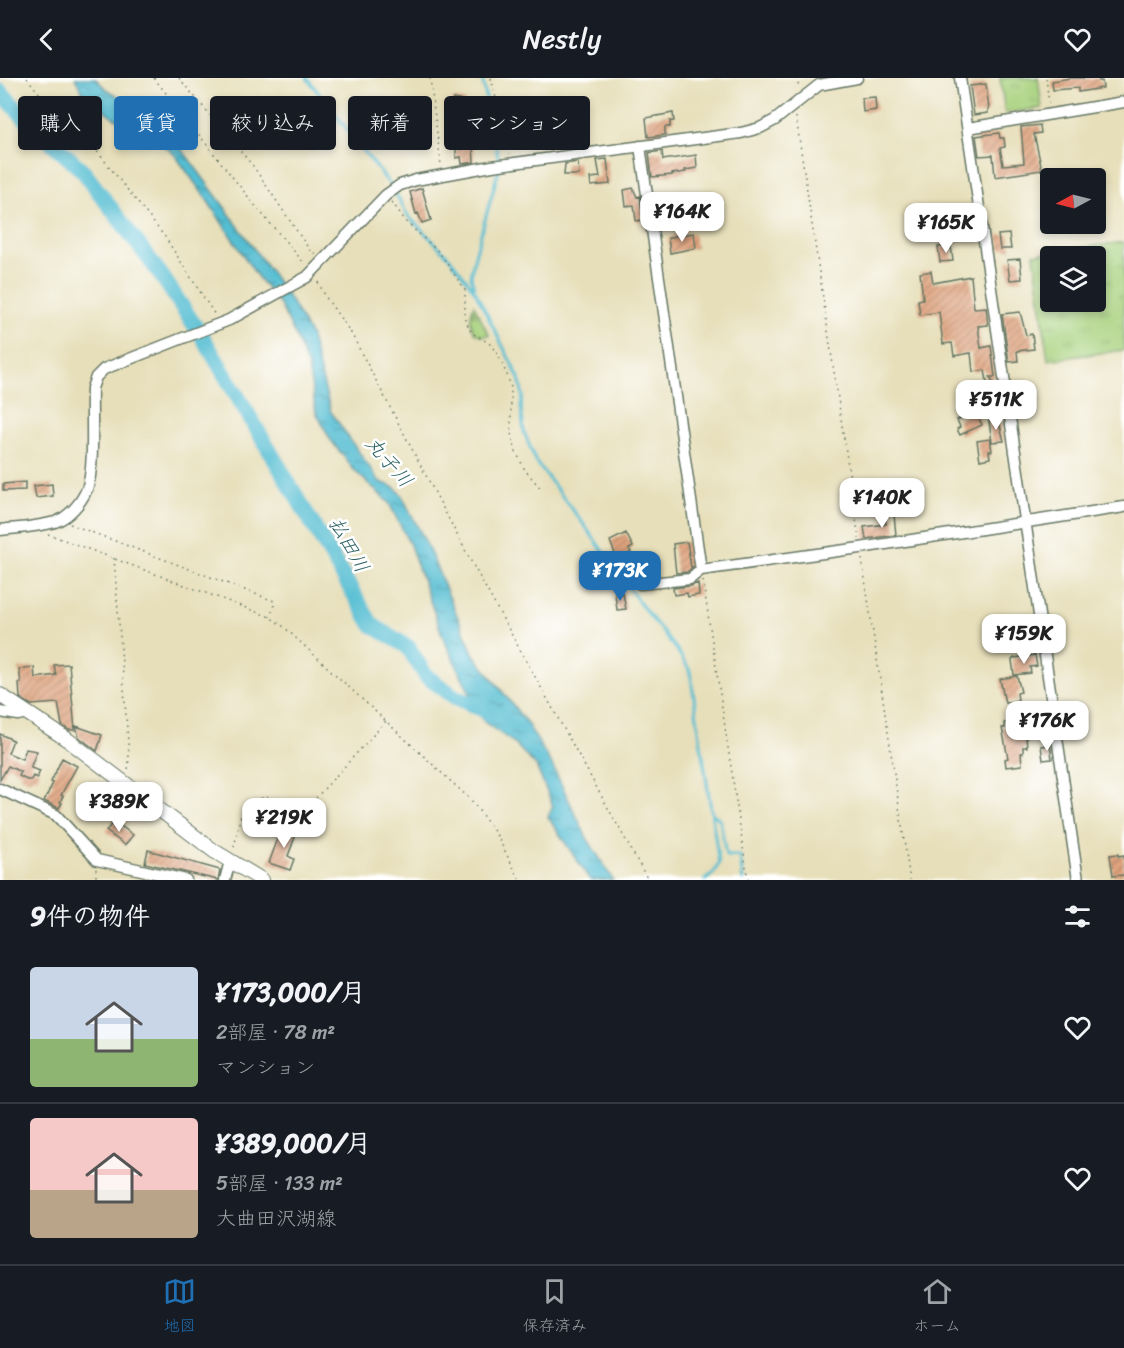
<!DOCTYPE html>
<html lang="ja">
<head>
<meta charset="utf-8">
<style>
	:root { --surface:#171b24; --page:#20242c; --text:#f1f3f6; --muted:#9ea1a6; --line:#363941; --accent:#1f6fb2 }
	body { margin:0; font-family:Sriracha,"Klee One",sans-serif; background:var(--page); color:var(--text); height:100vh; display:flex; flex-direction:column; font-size:22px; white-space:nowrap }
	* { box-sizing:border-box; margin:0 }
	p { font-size:20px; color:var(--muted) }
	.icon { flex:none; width:33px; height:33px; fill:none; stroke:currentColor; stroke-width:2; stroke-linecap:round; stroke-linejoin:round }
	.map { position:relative; height:802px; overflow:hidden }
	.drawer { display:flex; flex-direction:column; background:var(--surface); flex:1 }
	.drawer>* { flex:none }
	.hud { position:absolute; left:18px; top:18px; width:600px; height:54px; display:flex; gap:12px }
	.needle { width:39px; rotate:263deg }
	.buttons { position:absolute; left:1040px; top:90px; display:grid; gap:12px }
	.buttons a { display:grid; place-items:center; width:66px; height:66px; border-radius:6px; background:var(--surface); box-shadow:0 3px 9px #0003; font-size:30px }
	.price { position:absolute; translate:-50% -51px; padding:0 14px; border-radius:12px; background:#fff; color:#222; font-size:20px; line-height:39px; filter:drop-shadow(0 2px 3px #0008) }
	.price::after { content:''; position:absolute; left:50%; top:36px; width:18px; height:14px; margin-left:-9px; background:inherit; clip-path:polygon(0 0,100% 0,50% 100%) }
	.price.on { background:var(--accent); color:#fff }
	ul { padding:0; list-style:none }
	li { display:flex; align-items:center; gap:18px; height:150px; padding:0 30px }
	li+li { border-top:2px solid var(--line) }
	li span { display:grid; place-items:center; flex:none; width:168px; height:120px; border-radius:6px; color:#555 }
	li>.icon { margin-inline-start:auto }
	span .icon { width:72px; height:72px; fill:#fffc; stroke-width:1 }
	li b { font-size:26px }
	h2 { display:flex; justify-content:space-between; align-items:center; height:72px; padding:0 30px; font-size:26px }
	.chip { padding:0 21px; border-radius:6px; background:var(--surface); box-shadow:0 3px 9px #0003; font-size:21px; line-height:54px }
	.chip.on { background:var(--accent); color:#fff }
	header { display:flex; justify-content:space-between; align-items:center; height:78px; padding:0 30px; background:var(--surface); font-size:27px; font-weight:600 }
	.dock { display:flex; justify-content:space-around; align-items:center; height:84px; border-top:2px solid var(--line); background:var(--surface); font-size:16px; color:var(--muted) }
	.dock a { display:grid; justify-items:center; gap:3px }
	.dock .on { color:var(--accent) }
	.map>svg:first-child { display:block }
</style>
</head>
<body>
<header><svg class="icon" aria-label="back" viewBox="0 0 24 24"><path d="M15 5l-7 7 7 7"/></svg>Nestly<svg class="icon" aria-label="heart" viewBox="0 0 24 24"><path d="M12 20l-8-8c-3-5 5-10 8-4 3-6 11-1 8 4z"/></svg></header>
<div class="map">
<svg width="1124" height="802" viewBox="0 0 1124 802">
	<defs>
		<pattern id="grass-tufts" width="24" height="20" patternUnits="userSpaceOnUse" patternTransform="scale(1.5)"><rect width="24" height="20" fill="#a7d17d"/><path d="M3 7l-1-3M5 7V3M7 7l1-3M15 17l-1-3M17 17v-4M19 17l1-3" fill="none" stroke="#8fb46d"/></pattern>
		<pattern id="cemetery-stones" width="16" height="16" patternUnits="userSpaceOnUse" patternTransform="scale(1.5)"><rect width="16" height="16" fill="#a7d17d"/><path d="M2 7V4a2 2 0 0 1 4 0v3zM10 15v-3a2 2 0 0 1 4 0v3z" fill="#8fb46d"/></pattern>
		<pattern id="water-ripples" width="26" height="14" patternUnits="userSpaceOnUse" patternTransform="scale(1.5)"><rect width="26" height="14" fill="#55bdd2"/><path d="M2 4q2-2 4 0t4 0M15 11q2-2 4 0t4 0" fill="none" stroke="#469bab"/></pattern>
		<pattern id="building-hatch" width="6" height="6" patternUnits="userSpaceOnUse" patternTransform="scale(1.5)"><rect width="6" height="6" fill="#dfa37e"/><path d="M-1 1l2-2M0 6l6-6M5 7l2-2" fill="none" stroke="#b48668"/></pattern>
	</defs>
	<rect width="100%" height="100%" fill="#fff"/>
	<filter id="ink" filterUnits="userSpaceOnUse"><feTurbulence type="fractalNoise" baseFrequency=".0167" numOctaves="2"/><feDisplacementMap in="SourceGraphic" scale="12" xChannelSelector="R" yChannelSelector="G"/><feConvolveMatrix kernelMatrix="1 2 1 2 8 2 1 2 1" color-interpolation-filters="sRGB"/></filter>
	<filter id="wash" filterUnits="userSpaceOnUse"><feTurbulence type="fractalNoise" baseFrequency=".008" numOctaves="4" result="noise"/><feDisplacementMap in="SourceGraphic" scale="24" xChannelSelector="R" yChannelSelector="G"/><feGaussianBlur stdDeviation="1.35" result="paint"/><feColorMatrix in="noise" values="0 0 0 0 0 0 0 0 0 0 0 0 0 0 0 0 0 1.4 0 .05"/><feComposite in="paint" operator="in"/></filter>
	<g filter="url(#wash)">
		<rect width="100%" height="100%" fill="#e7dfba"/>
		<path fill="url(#grass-tufts)" stroke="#638758" stroke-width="1.5" fill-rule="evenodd" d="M1000,0H1038L1042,30L1005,35Z
			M1124,164V272L1048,282L1034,176ZM1050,178H1095V224H1050Z"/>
		<path fill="url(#cemetery-stones)" stroke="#638758" stroke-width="1.5" d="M474,227L489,257L483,258L475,255C470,245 469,238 474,227Z"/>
		<path fill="url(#water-ripples)" stroke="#3a7d83" stroke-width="1.5" d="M75,0H95L106,11L124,22L155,45L184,74L226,131L289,220L310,256L331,334L379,403L395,410L401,416L427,467L474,577L526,644L551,685L587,760L613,802H590L548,739L553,728L536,688L514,665L484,644L444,562L410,467L389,425L354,392L330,361L316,334L308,289L296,259L280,227L257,198L205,119L175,77L153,58L113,39L83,15Z"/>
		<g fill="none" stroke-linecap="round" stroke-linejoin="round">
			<path stroke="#55bdd2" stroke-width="3" d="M307,0L391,108
				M482,0L499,84
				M396,116L408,138L449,179L475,213L519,300L523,318L521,329L524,354L536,384L585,448L638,523L677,572L690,593L719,785L714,795L705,802
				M474,209L471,199L473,185L499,91
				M712,735L720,742L726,778H740L743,802"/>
			<path stroke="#55bdd2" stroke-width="16" d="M0,13L24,39L83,93L159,194L197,251
				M202,258L372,547L408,569L426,598L455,619L495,637"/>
		</g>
		<g id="blocks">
			<path fill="url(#building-hatch)" d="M1070,0H1099V3H1102L1103,10L1078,14V10L1053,12L1052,3Z
				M986,6L989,31H988V35L974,37L970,8Z
				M875,19L876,32L863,34L862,20Z
				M453,21L466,23L463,38L475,37L477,49L472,50L474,84L462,86L461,79L456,80V56L449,54L453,37L449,38Z
				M673,35L674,43H670V49H665V57L648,59L646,40Z
				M1040,47L1041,55L1034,56L1042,92L995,99L993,77L979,78L976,58L999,55L1000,60H1004L1005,69L1000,70L1003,87L1024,85L1021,49Z
				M662,73L663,82L696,77L697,90L685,92L686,94L672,96V97L652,99L649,75Z
				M607,81L610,106L591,108L590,100L600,99L597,82Z
				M578,84L579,97H564L565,86Z
				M422,110L431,142L422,145L418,135L416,136L410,114Z
				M633,110L637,119L640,118L643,142L636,143L634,127L626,128L624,112Z
				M694,155L696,170L670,175L668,160L673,159V158Z
				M1009,156L1011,171H1000L998,157Z
				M951,168L953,183L940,184L938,169Z
				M1020,181L1022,201L1010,202L1007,182Z
				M931,193L933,205L971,198L974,230L986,229L988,247L978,248L981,270L991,268L995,299H990L999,318L981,328L975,316L988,309L985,292L973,294L971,275L954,278L952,265L943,266L939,234L920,237L918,222L923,221L920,195Z
				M1020,234L1026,257L1032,256L1034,271L1017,273L1018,283L1009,284L1002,236Z
				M973,328L982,347L960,357L957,351L960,349L957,342L966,338L963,332Z
				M998,341L1004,363L992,364L989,343Z
				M990,361L992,373H989L990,380L980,382L977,363Z
				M25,404V412L3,413V406Z
				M52,406L53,418L36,420L34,408Z
				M894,437L896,457L866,461L864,449L886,446L885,438Z
				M626,455L633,469L629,471L631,474L617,481L610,463Z
				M687,464L691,489H693L687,494L676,495L673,466Z
				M698,505L699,517L688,519L687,515L674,517L673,510L691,508Z
				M623,515L626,531L617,532L615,516Z
				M1035,577L1037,588L1030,589L1031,595L1014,597L1012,582L1014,580Z
				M69,586L75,652H69L62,647L58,625L31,627L20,620L19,605H21L19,591L34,589L35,600L56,597L54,587Z
				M1017,598L1021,614L1017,615L1018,622L1005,625L1000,601Z
				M1020,641V643L1035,641L1036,649L1025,650L1027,669H1023V675H1021L1022,687L1006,689L1005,681L1008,680L1002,650H1005L1004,645L1009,644V642Z
				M76,648L102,657L97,673L79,659Z
				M0,656L13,662L8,675L22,681L26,671L37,673L31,688V690L40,693L37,700L33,698L31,702H27L19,698L21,694L8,688L0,702Z
				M1050,667L1052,681L1043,682L1041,668Z
				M62,680L77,688L61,717L63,718L60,724L62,725L59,730L44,723L53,705L51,704Z
				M90,707L99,712L100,709L114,716L124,725L117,734L98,720L86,714Z
				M114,743L133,757L125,767L106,753Z
				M282,749L297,754L288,778L294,781L290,792L269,785Z
				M148,772L220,792L218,802L145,785Z
				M1118,776V778L1124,777V797L1113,798L1110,777Z"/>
		</g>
	</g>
	<g filter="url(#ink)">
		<use href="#blocks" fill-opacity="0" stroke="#657663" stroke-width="1.5"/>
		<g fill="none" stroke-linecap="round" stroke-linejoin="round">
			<defs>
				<path id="minor" d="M960,0L1078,802
					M968,50L1124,24
					M640,68L701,492
					M0,452C18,450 37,449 55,444C69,439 81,425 87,411C95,389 91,335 92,310L96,299L104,291L229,242L307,199L386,117L400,107L416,102L492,88L741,55L760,50L775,42L819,7L857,0
					M640,506L690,501L701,492L860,470L1124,429
					M0,634L18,637L27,635
					M0,711L56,737L97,782L186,802
					M225,802L230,783"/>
				<path id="major" d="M0,617L68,662L214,773L262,802"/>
			</defs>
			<use href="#minor" stroke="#657663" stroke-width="13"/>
			<use href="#major" stroke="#657663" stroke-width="16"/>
			<path stroke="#657663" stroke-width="1.5" stroke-dasharray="1.5 4.5" stroke-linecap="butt" d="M27,0L47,25L96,72L165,159L215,237
				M154,0L257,130L305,186
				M179,0L253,88L311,174L316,175
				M430,0L441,87
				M491,0L510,76
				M797,0L799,11
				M1046,0L1049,26
				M796,39L859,461
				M392,124L407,145L439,174L465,212V242L472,255L489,265L497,275L508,299L511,310V355L516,374L525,392L542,412
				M318,204L327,221L351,255L473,487L648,802
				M70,446L274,523V528L270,539
				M48,456L270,539L284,549L471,722L496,756L520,802
				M114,480L129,677L128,694
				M862,481L910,802
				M703,503L748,802
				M234,769C240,746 237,723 267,719L294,736L304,733L386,643
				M96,791V802"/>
			<use href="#minor" stroke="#fff" stroke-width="10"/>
			<use href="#major" stroke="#fff" stroke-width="14"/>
		</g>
	</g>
	<g text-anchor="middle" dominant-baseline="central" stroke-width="5" stroke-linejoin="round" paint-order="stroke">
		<g font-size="20" font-style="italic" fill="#2f6363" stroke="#fff">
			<text transform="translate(389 384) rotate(49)">丸子川</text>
			<text transform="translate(349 467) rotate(60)">払田川</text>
		</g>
	</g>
</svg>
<div class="buttons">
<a><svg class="needle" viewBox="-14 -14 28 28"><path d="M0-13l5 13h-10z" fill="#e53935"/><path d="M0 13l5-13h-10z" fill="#9ea1a6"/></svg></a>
<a><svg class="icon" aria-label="layers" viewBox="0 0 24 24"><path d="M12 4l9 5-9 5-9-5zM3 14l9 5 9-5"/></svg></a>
</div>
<b class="price" style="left:682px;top:165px">¥164K</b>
<b class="price" style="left:946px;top:176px">¥165K</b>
<b class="price" style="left:996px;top:353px">¥511K</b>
<b class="price" style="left:882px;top:451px">¥140K</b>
<b class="price on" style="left:620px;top:524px">¥173K</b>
<b class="price" style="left:1024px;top:587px">¥159K</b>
<b class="price" style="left:1047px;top:674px">¥176K</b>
<b class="price" style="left:119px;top:755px">¥389K</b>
<b class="price" style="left:284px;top:771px">¥219K</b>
<div class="hud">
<a class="chip">購入</a>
<a class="chip on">賃貸</a>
<a class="chip">絞り込み</a>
<a class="chip">新着</a>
<a class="chip">マンション</a>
</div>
</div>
<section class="drawer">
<h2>9件の物件<svg class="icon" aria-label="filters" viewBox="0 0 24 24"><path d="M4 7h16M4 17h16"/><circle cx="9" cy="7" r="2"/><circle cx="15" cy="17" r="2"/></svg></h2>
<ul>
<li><span style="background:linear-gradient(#c9d6e8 60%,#8fb573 0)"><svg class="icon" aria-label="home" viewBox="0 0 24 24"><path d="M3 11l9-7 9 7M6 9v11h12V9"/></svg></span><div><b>¥173,000/月</b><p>2部屋 · 78 m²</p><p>マンション</p></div><svg class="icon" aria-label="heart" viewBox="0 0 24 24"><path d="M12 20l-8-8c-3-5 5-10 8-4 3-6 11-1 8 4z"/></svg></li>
<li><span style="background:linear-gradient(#f6c9c9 60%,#b9a48a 0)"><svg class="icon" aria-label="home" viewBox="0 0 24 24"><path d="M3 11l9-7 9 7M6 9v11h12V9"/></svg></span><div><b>¥389,000/月</b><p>5部屋 · 133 m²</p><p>大曲田沢湖線</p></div><svg class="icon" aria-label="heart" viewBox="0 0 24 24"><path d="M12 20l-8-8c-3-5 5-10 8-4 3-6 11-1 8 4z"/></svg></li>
</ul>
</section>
<nav class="dock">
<a class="on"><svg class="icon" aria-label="map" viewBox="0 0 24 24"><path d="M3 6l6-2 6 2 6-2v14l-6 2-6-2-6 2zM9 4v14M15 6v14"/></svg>地図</a>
<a><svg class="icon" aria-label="saved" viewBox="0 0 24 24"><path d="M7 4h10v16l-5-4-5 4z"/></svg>保存済み</a>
<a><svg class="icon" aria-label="home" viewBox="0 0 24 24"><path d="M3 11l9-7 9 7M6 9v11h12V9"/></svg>ホーム</a>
</nav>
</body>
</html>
